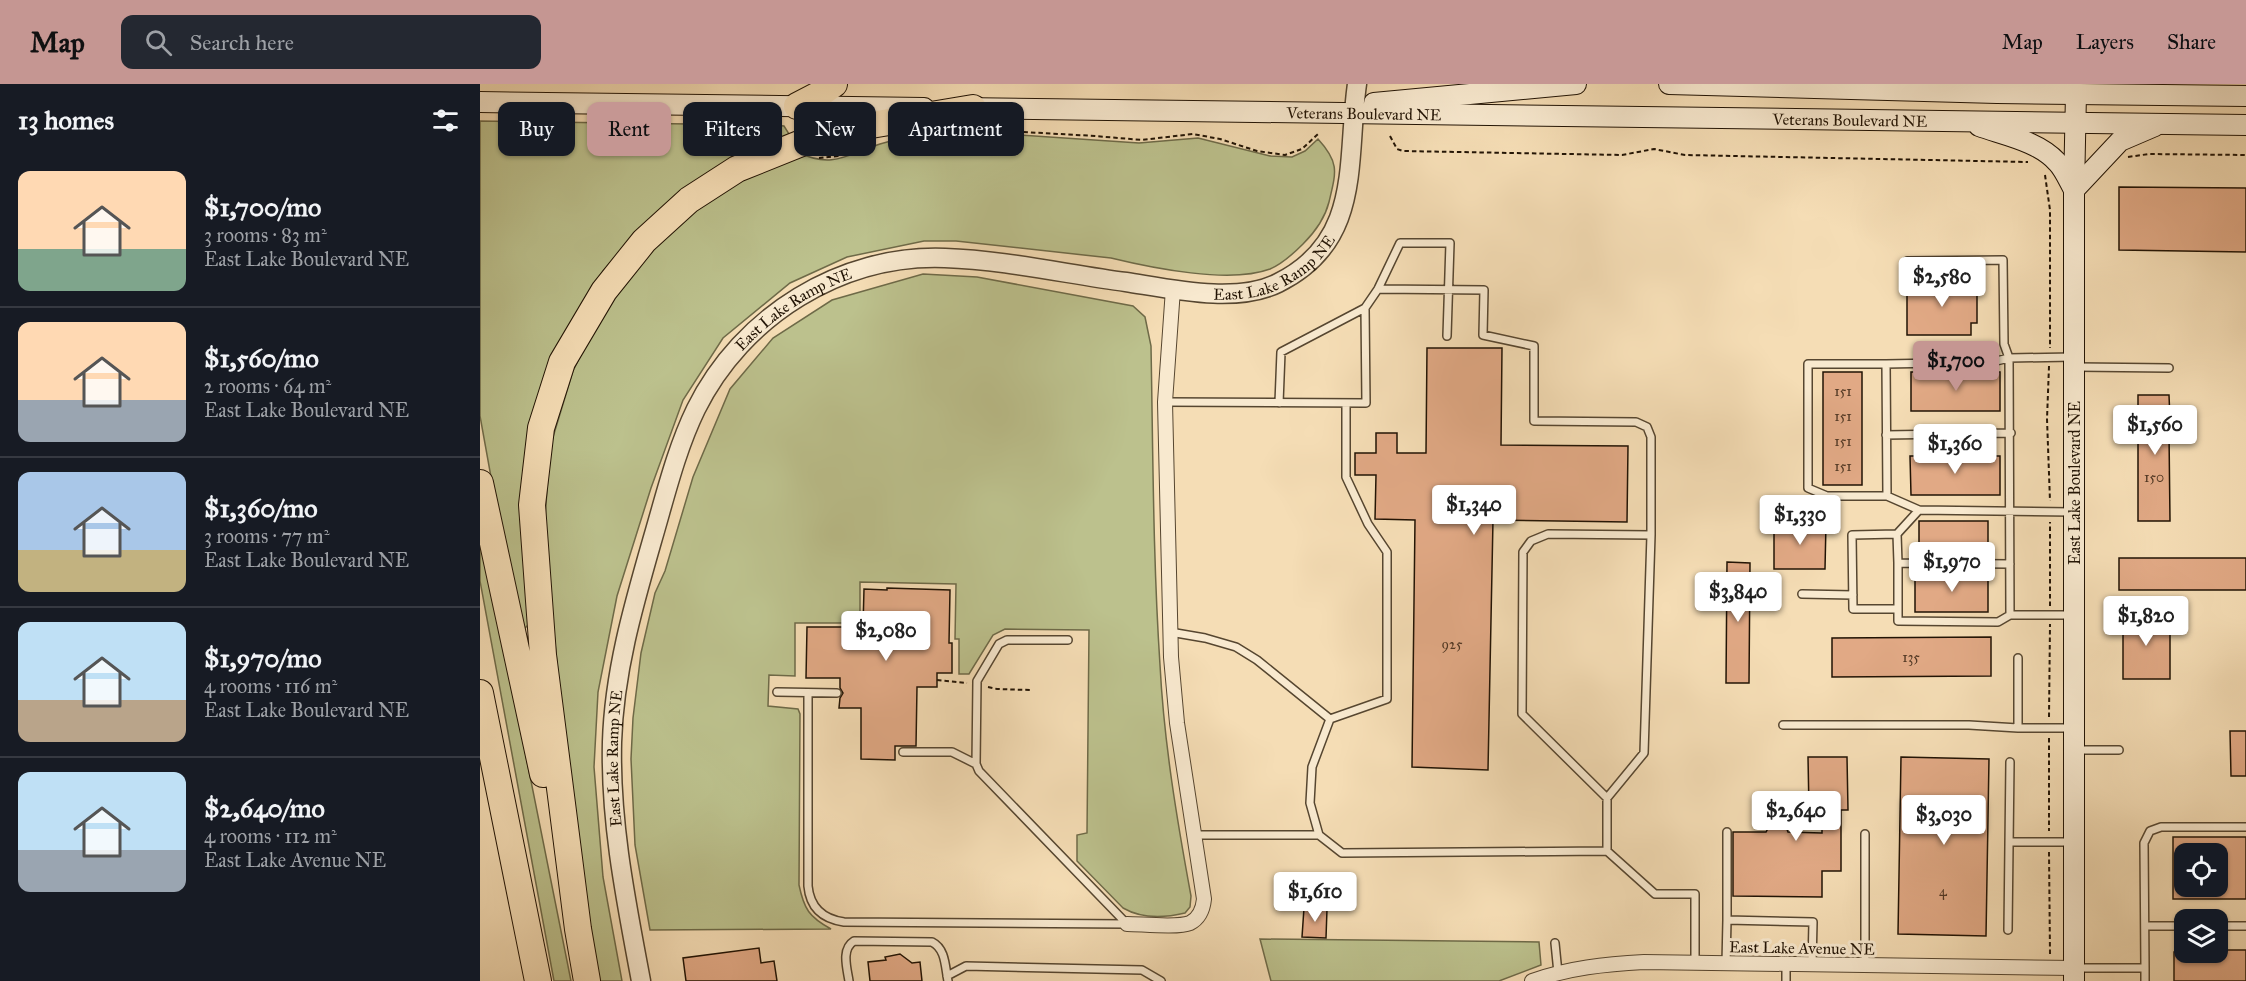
<!DOCTYPE html>
<html lang="en">
<head>
<meta charset="utf-8">
<style>
	:root { --surface:#171b24; --page:#242831; --text:#f1f3f6; --muted:#9ea1a6; --line:#363941; --accent:#c59692 }
	body { margin:0; font-family:"IM FELL Great Primer",serif; background:var(--page); color:var(--text); height:100vh; display:flex; flex-direction:column; font-size:22px; white-space:nowrap }
	* { box-sizing:border-box; margin:0 }
	p { font-size:20px; color:var(--muted) }
	.icon { flex:none; width:33px; height:33px; fill:none; stroke:currentColor; stroke-width:2; stroke-linecap:round; stroke-linejoin:round }
	.map { position:relative; flex:1; overflow:hidden }
	.details { display:flex; flex-direction:column; background:var(--surface); width:480px }
	.details>* { flex:none }
	.banner { position:absolute; left:18px; top:18px; width:570px; height:54px; display:flex; gap:12px }
	.fabs { position:absolute; left:1694px; top:759px; display:grid; gap:12px }
	.fabs a { display:grid; place-items:center; width:54px; height:54px; border-radius:12px; background:var(--surface); box-shadow:0 2px 4px #0004; font-size:30px }
	.price { position:absolute; translate:-50% -51px; padding:0 14px; border-radius:6px; background:#fff; color:#222; font-size:20px; line-height:39px; filter:drop-shadow(0 2px 3px #0008) }
	.price::after { content:''; position:absolute; left:50%; top:36px; width:18px; height:14px; margin-left:-9px; background:inherit; clip-path:polygon(0 0,100% 0,50% 100%) }
	.price.on { background:var(--accent); color:#111 }
	ul { padding:0; list-style:none }
	li { display:flex; align-items:center; gap:18px; height:150px; padding:0 18px }
	li+li { border-top:2px solid var(--line) }
	li span { display:grid; place-items:center; flex:none; width:168px; height:120px; border-radius:12px; color:#555 }
	li>.icon { margin-inline-start:auto }
	span .icon { width:72px; height:72px; fill:#fffc; stroke-width:1 }
	li b { font-size:26px }
	h2 { display:flex; justify-content:space-between; align-items:center; height:72px; padding:0 18px; font-size:26px }
	.pill { padding:0 21px; border-radius:12px; background:var(--surface); box-shadow:0 2px 4px #0004; font-size:21px; line-height:54px }
	.pill.on { background:var(--accent); color:#111 }
	header { display:flex; align-items:center; gap:36px; box-sizing:border-box; height:84px; padding:0 30px; background:var(--accent); color:#111 }
	header strong { font-size:28px }
	nav { display:flex; gap:33px; margin-inline-start:auto; font-size:21px }
	.search { width:420px; height:54px; background:var(--page); display:flex; align-items:center; gap:15px; box-sizing:border-box; padding:0 21px; border-radius:12px; color:var(--muted); font-size:22px }
	main { display:flex; flex:1; min-height:0 }
	.map>svg:first-child { display:block }
</style>
</head>
<body>
<header>
<strong>Map</strong>
<div class="search"><svg class="icon" aria-label="search" viewBox="0 0 24 24"><circle cx="10" cy="10" r="6"/><path d="M15 15l6 6"/></svg>Search here</div>
<nav><a>Map</a><a>Layers</a><a>Share</a></nav>
</header>
<main>
<section class="details">
<h2>13 homes<svg class="icon" aria-label="filters" viewBox="0 0 24 24"><path d="M4 7h16M4 17h16"/><circle cx="9" cy="7" r="2"/><circle cx="15" cy="17" r="2"/></svg></h2>
<ul>
<li><span style="background:linear-gradient(#ffd9b3 65%,#7fa58c 0)"><svg class="icon" aria-label="home" viewBox="0 0 24 24"><path d="M3 11l9-7 9 7M6 9v11h12V9"/></svg></span><div><b>$1,700/mo</b><p>3 rooms · 83 m²</p><p>East Lake Boulevard NE</p></div></li>
<li><span style="background:linear-gradient(#ffd9b3 65%,#9aa5b1 0)"><svg class="icon" aria-label="home" viewBox="0 0 24 24"><path d="M3 11l9-7 9 7M6 9v11h12V9"/></svg></span><div><b>$1,560/mo</b><p>2 rooms · 64 m²</p><p>East Lake Boulevard NE</p></div></li>
<li><span style="background:linear-gradient(#a9c7e8 65%,#c2b280 0)"><svg class="icon" aria-label="home" viewBox="0 0 24 24"><path d="M3 11l9-7 9 7M6 9v11h12V9"/></svg></span><div><b>$1,360/mo</b><p>3 rooms · 77 m²</p><p>East Lake Boulevard NE</p></div></li>
<li><span style="background:linear-gradient(#bfe0f5 65%,#b9a48a 0)"><svg class="icon" aria-label="home" viewBox="0 0 24 24"><path d="M3 11l9-7 9 7M6 9v11h12V9"/></svg></span><div><b>$1,970/mo</b><p>4 rooms · 116 m²</p><p>East Lake Boulevard NE</p></div></li>
<li><span style="background:linear-gradient(#bfe0f5 65%,#9aa5b1 0)"><svg class="icon" aria-label="home" viewBox="0 0 24 24"><path d="M3 11l9-7 9 7M6 9v11h12V9"/></svg></span><div><b>$2,640/mo</b><p>4 rooms · 112 m²</p><p>East Lake Avenue NE</p></div></li>
</ul>
</section>
<div class="map">
<svg width="1766" height="897" viewBox="0 0 1766 897">
	<rect width="100%" height="100%" fill="#f5ddb5"/>
	<filter id="stains"><feTurbulence type="fractalNoise" baseFrequency=".00333" numOctaves="4"/><feColorMatrix values="0 0 0 0 .2 0 0 0 0 .09 0 0 0 0 .02 0 0 0 .5 -.17"/></filter>
	<radialGradient id="worn" r=".72"><stop offset=".6" stop-color="#630" stop-opacity="0"/><stop offset="1" stop-color="#630" stop-opacity=".3"/></radialGradient>
	<path fill="#bcc18d" stroke="#6e6a48" stroke-width="1.5" d="M0,37L292,41L304,42L309,50L235,87L155,151L123,187L76,271L51,538L45,544L39,541L35,526L0,332Z
		M455,48L509,49L659,59L718,54L790,72L812,73L825,67L838,55C860,79 856,88 849,118C845,134 834,149 823,160C814,169 802,180 790,185C750,200 672,184 631,174L476,157H444L367,173L310,199L243,254L203,316L171,404L137,512L118,608L114,683L123,793L142,897H117L78,589L64,449L70,363L93,287L123,225L168,169L230,114L317,68C352,85 367,71 400,60C418,54 437,52 455,48Z
		M443,190L497,193L653,222L665,233L671,262C673,368 673,475 680,581C684,659 697,736 711,812L710,823L705,829C684,834 662,835 643,824L597,777V751L607,749L609,546L525,545L513,551L489,590H479V555H475L476,500L380,498V539H315V592L289,591L288,622L318,625L320,630L319,801C324,825 329,833 351,845L170,846L155,761L151,675L153,634L161,569L175,509L185,487L213,393L250,305L293,254L352,216Z
		M0,442L91,897H74L0,497Z
		M780,855L1059,858L1061,881L1019,897H791Z"/>
	<path fill="#e1a985" stroke="#211304" stroke-width="1.5" fill-rule="evenodd" d="M1639,103L1766,104V168L1639,166Z
		M1471,194H1497V239H1491V251H1427V200H1471Z
		M947,264H1022L1021,361L1148,362L1147,438L1013,436L1008,686L932,683L935,436L895,435L896,391H875V369H896V349H917V369H946Z
		M1343,288H1382V401H1343Z
		M1431,288H1520V327H1431Z
		M1658,311H1689L1690,335L1705,334V349H1689L1690,437H1658Z
		M1430,372H1520V411H1431Z
		M1439,437H1508V469H1439Z
		M1294,439H1346L1345,485H1294Z
		M1639,474H1766V506H1639Z
		M1247,478L1270,479L1269,599H1246Z
		M1435,491H1508V528H1435Z
		M407,504L470,506L469,559H472V589H457V603H437L436,662H415V676L381,675V624H359L360,614L363,609L360,604V594H326L327,543H383L384,505L407,506Z
		M1643,531L1690,532V595H1643Z
		M1511,553V592L1352,593V554Z
		M1750,647H1766V692H1751Z
		M1328,673H1367L1368,726H1361V787H1342V813L1253,812V748H1286L1295,732L1305,740L1308,748L1342,749V726H1329Z
		M1421,673L1509,675L1506,852L1418,850Z
		M1693,753H1766V815H1693ZM1704,770H1737V802H1704Z
		M824,824L847,825L846,854L822,853Z
		M279,864L281,879L294,877L297,897H206L203,874Z
		M1737,866H1766V897H1694V868H1737Z
		M420,870L432,879L440,878L442,897H390L388,878L406,876L405,873Z"/>
	<g fill="none" stroke-linecap="round" stroke-linejoin="round">
		<defs>
			<path id="service" d="M1427,177L1523,176L1524,260L1529,274L1512,278L1406,280L1407,412L1439,426L1592,428
				M898,205L1004,206L1003,251L1054,262V337L1156,338L1167,343L1171,353V451L1164,669L1127,714L1042,630L1043,468L1051,457L1068,450L1171,451
				M885,224L898,205L920,159H970L967,252
				M1406,280H1328V404L1347,412H1407
				M1597,283L1689,284
				M685,318L886,319L885,224L801,268L799,319
				M1406,351L1531,349
				M1417,450L1439,426
				M1418,479L1417,450L1372,451L1373,525H1418
				M1530,480L1418,479V537L1518,538L1530,531
				M1322,510L1373,511
				M1591,531H1530L1529,274L1593,273
				M690,548L725,554L756,563L777,576L850,635L907,615V468L888,440L866,393V319
				M588,556H527L519,560L497,597L496,680L499,687L647,840
				M1538,574V644H1591
				M297,608L357,609
				M328,609V802C330,824 343,835 364,838L647,840
				M850,635L832,683L830,719L839,751L862,769L1127,767
				M1303,641H1489L1538,644
				M1597,666H1639
				M423,668H472L496,680
				M1127,714V767L1175,810H1215V879
				M1247,748V836
				M713,751H839
				M1529,758H1593
				M1665,842H1704
				M1737,842H1766
				M1528,846L1530,678
				M1075,859L1078,889
				M1246,879L1247,836L1333,838L1332,881
				M1306,880V897
				M1385,881V750
				M1597,884H1665L1664,759L1670,747L1681,743H1766
				M1665,884V897
				M467,892L486,882L662,886L681,897
				M369,897C367,884 361,865 374,857L452,858C466,865 465,883 468,897"/>
			<path id="minor" d="M647,840C661,840 698,844 710,839C720,834 723,825 724,815L697,639L691,573L685,318L693,205
				M1052,897C1088,884 1126,880 1164,878L1594,884"/>
			<g id="tertiary">
				<path id="s1" d="M161,897C146,817 130,739 132,658C134,589 153,523 172,457C185,413 196,366 216,325C262,232 361,170 465,174C525,176 586,190 646,198C691,205 756,220 798,199C883,157 866,77 877,0"/>
			</g>
			<g id="secondary">
				<path d="M1189,0L1517,9L1766,12"/>
				<path d="M0,18L444,24"/>
				<path d="M894,19L1096,0"/>
				<path id="s2" d="M480,24L1766,41"/>
				<path d="M1499,42C1524,51 1558,57 1577,78C1584,85 1589,97 1594,106"/>
				<path d="M1594,106L1640,57L1675,42"/>
				<path d="M1594,897V106L1596,9"/>
			</g>
			<path id="motorway" d="M317,22L340,10L354,0
				M0,399L63,690
				M0,609L58,897
				M107,897L98,845L63,571L52,421L61,344L82,278L124,207L164,157L209,116L257,85L349,48L493,24"/>
		</defs>
		<use href="#service" stroke="#564630" stroke-width="10"/>
		<use href="#minor" stroke="#564630" stroke-width="16"/>
		<use href="#tertiary" stroke="#564630" stroke-width="21"/>
		<use href="#secondary" stroke="#211304" stroke-width="22"/>
		<use href="#motorway" stroke="#211304" stroke-width="28"/>
		<path stroke="#211304" stroke-width="2" stroke-dasharray="4.5 3" stroke-linecap="butt" d="M491,45L615,52L662,56L713,50L740,55L777,67L805,71L822,65L838,50
			M910,52L917,65L923,67L1142,71L1174,65L1205,71L1548,78
			M1648,73L1669,70L1766,71
			M339,74L358,72L380,64
			M1565,91L1570,126V264
			M1569,282L1567,335L1570,417
			M1570,522V438
			M457,596L487,599
			M508,603L517,605L550,606
			M1569,633L1570,540
			M1569,654V747
			M1569,768L1570,870"/>
		<use href="#service" stroke="#f8e9cf" stroke-width="7"/>
		<use href="#minor" stroke="#f8e9cf" stroke-width="14"/>
		<use href="#tertiary" stroke="#f8e9cf" stroke-width="18"/>
		<use href="#secondary" stroke="#f8e9cf" stroke-width="20"/>
		<use href="#motorway" stroke="#f5ddb5" stroke-width="26"/>
	</g>
	<g text-anchor="middle" dominant-baseline="central" stroke-width="6" stroke-linejoin="round" paint-order="stroke">
		<g font-size="14" fill="#513824">
			<text x="1363" y="307">151</text>
			<text x="1363" y="332">151</text>
			<text x="1363" y="357">151</text>
			<text x="1363" y="382">151</text>
			<text x="1674" y="393">150</text>
			<text x="972" y="560">925</text>
			<text x="1431" y="573">135</text>
			<text x="1463" y="807">4</text>
		</g>
		<g font-size="16" fill="#211304" stroke="#f8e9cf">
			<text stroke="none"><textPath href="#s2" startOffset="404">Veterans Boulevard NE</textPath></text>
			<text stroke="none"><textPath href="#s2" startOffset="890">Veterans Boulevard NE</textPath></text>
			<text stroke="none"><textPath href="#s1" startOffset="1233">East Lake Ramp NE</textPath></text>
			<text stroke="none"><textPath href="#s1" startOffset="729">East Lake Ramp NE</textPath></text>
			<text transform="translate(1594 399) rotate(-90)">East Lake Boulevard NE</text>
			<text stroke="none"><textPath href="#s1" startOffset="225">East Lake Ramp NE</textPath></text>
			<text transform="translate(1322 864) rotate(1)">East Lake Avenue NE</text>
		</g>
	</g>
	<rect width="100%" height="100%" filter="url(#stains)"/>
	<rect width="100%" height="100%" fill="url(#worn)"/>
</svg>
<div class="fabs">
<a><svg class="icon" aria-label="locate" viewBox="0 0 24 24"><circle cx="12" cy="12" r="6"/><path d="M12 2v4M12 18v4M2 12h4M18 12h4"/></svg></a>
<a><svg class="icon" aria-label="layers" viewBox="0 0 24 24"><path d="M12 4l9 5-9 5-9-5zM3 14l9 5 9-5"/></svg></a>
</div>
<b class="price" style="left:1462px;top:224px">$2,580</b>
<b class="price on" style="left:1476px;top:308px">$1,700</b>
<b class="price" style="left:1675px;top:372px">$1,560</b>
<b class="price" style="left:1475px;top:391px">$1,360</b>
<b class="price" style="left:994px;top:452px">$1,340</b>
<b class="price" style="left:1320px;top:462px">$1,330</b>
<b class="price" style="left:1472px;top:509px">$1,970</b>
<b class="price" style="left:1258px;top:539px">$3,840</b>
<b class="price" style="left:1666px;top:563px">$1,820</b>
<b class="price" style="left:406px;top:578px">$2,080</b>
<b class="price" style="left:1316px;top:758px">$2,640</b>
<b class="price" style="left:1464px;top:762px">$3,030</b>
<b class="price" style="left:835px;top:839px">$1,610</b>
<div class="banner">
<a class="pill">Buy</a>
<a class="pill on">Rent</a>
<a class="pill">Filters</a>
<a class="pill">New</a>
<a class="pill">Apartment</a>
</div>
</div>
</main>
</body>
</html>
